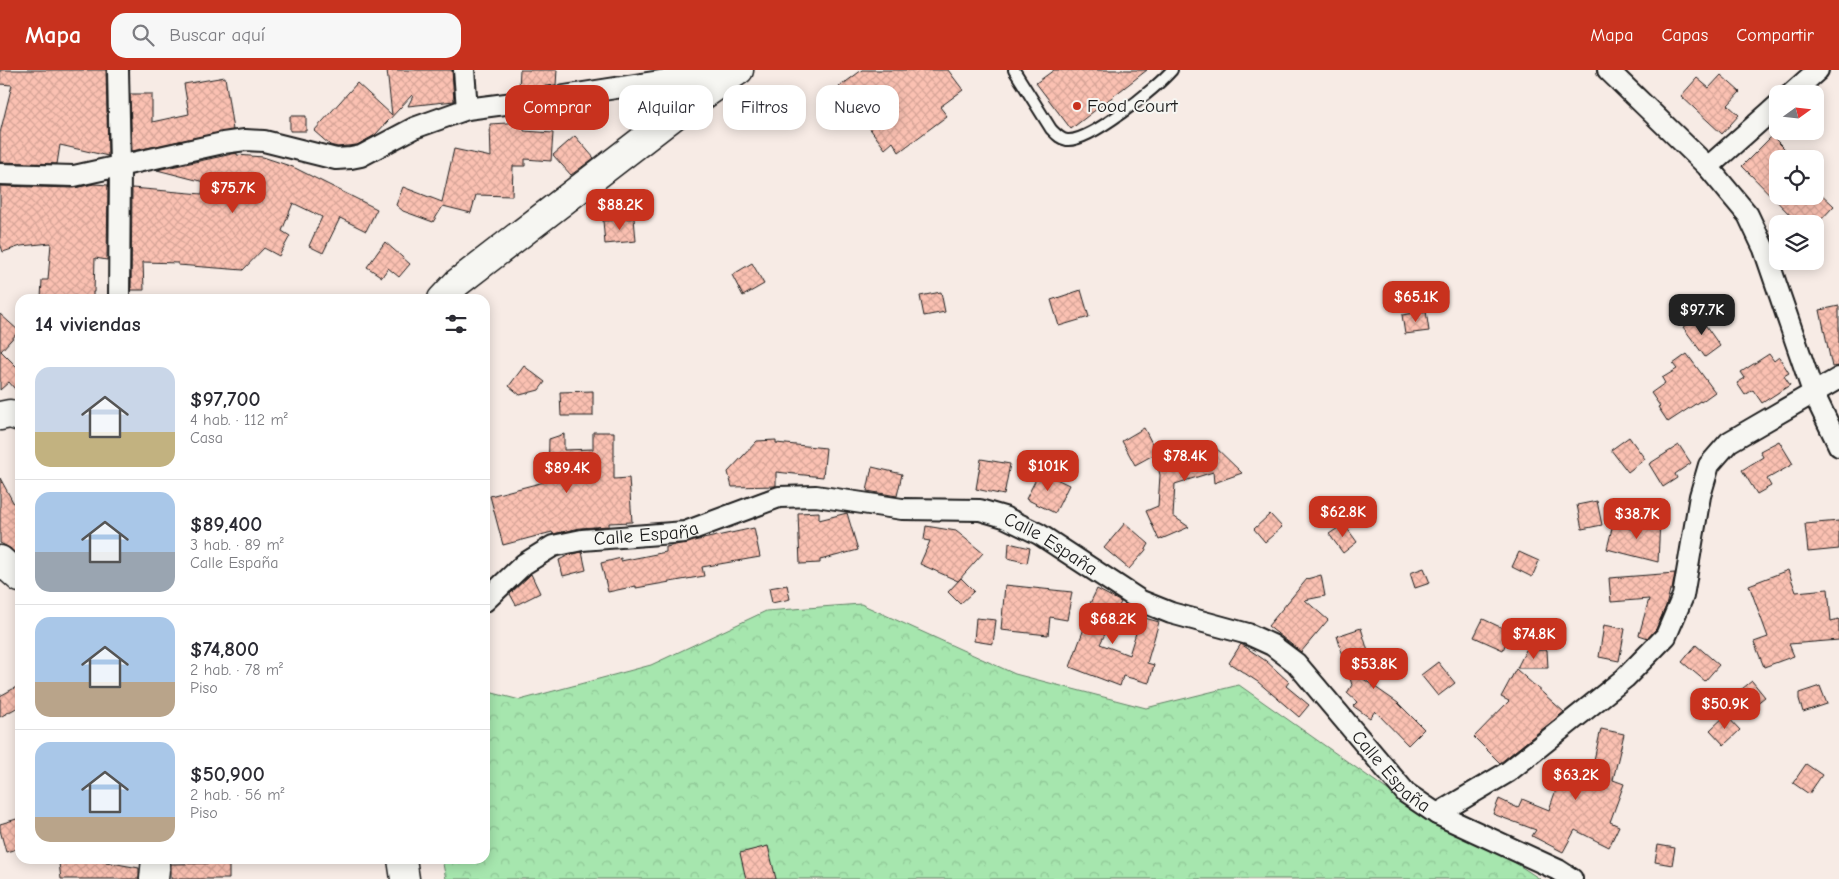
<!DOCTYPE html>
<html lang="es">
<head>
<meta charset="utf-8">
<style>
	:root { --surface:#fff; --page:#f7f7f7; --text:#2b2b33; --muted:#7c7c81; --line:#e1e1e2; --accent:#c8321e }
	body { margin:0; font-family:"Comic Neue",sans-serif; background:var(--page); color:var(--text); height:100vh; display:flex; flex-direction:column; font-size:19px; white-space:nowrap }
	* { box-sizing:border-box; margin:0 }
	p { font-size:16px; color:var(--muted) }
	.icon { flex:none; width:28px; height:28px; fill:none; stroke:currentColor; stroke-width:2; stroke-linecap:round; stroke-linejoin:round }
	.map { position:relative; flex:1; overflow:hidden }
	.side { position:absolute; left:15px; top:224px; width:475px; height:570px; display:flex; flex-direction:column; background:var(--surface); border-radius:15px; box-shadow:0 2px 12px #0003 }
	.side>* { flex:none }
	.hud { position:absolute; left:505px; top:15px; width:475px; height:45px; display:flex; gap:10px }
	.needle { width:32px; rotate:75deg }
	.controls { position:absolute; left:1769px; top:15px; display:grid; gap:10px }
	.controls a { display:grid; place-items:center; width:55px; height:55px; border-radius:10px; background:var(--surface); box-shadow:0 2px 12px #0003; font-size:25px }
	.price { position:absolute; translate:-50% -42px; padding:0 11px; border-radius:10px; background:var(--accent); color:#fff; font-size:16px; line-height:32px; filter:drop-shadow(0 1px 2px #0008) }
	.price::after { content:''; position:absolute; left:50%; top:30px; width:15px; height:11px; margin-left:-8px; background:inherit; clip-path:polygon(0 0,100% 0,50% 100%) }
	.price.current { background:#222; color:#fff }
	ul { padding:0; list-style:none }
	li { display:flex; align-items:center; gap:15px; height:125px; padding:0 20px }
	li+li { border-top:1px solid var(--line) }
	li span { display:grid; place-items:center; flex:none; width:140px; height:100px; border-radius:15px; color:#555 }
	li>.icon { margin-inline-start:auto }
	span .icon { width:60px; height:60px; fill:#fffc; stroke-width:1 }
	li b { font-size:21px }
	h2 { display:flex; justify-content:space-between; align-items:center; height:60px; padding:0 20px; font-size:21px }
	.pill { padding:0 18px; border-radius:15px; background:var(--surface); box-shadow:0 2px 12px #0003; font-size:18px; line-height:45px }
	.pill.current { background:var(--accent); color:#fff }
	header { display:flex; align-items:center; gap:30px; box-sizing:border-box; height:70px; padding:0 25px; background:var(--accent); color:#fff }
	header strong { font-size:24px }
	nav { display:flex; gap:28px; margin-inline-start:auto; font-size:18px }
	.search { width:350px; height:45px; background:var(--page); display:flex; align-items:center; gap:12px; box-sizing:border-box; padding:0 18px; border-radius:15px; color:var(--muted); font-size:19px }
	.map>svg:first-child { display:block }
</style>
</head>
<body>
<header>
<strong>Mapa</strong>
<div class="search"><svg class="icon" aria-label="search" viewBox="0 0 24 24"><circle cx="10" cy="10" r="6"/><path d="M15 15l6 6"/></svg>Buscar aquí</div>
<nav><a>Mapa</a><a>Capas</a><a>Compartir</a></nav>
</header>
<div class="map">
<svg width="1839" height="809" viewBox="0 0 1839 809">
	<defs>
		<pattern id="forest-crowns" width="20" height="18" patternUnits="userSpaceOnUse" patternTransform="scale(1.25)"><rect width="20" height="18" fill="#a6e6ae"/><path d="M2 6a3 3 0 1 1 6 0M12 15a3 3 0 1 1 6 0" fill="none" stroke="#8ec595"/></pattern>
		<pattern id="building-cross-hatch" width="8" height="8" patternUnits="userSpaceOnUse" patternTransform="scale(1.25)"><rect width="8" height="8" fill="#fbc1b2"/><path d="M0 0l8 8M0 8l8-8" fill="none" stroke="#d7a598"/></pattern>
	</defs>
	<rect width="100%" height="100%" fill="#f7ebe5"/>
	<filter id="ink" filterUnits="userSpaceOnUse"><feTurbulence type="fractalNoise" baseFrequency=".02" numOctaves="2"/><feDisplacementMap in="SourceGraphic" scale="10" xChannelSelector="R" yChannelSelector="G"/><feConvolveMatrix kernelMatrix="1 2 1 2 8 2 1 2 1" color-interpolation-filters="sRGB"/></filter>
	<g filter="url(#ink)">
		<path fill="url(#forest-crowns)" stroke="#618165" d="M861,534L1015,604L1146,638L1239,615L1406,733L1453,752L1540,809H446L442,789H485V621L520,630L651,595L766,541Z"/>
		<path fill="url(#building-cross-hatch)" stroke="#1c1c1c" d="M0,0H106L108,86L60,75L57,94L0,92V63L12,15L0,14Z
			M387,0H452L454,31L408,36L413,26L412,25L375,65L357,75L337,77L330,75L314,61L357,13L392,45Z
			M520,0H557L556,15L519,19Z
			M862,0H948L963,20L940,37L947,46L899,82L893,72L885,79L839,17Z
			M1054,0H1147L1071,59L1036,13Z
			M1721,5L1740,22L1728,35L1739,45L1722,64L1681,26L1697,8L1709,18Z
			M225,7L233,60L132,81L130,24H152V52L189,44L184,14Z
			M290,46H306V61H290Z
			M524,52V61L553,63L551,91L525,89V96H513L512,126L476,125L471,143L443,136L433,152L403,141L396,135L403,117L442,132L454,79L491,87L490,54Z
			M575,66L594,88L571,105L553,85Z
			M1772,66L1795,89H1778V126H1815L1816,119L1834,136L1817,154H1799L1742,96Z
			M237,83V85L263,87L293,97L377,139L366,161L340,148L323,183L309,176L322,147L293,133L282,161L290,166L279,186L264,178L243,200L178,195V193L143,192L144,220H131L132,118L202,124L204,112L157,100Z
			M94,114L108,115L107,190L95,188L94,222H93V229H41L42,210H48L51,173L21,176L3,182L0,173V116L74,118Z
			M634,148L636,171L605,174L603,151Z
			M385,172L410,194L399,207L388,198L382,207L367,197Z
			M752,193L764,214L743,226L732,205Z
			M1081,220L1089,247L1059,256L1051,230Z
			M941,222L945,242L924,246L920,226Z
			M1839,236V296L1832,297L1820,240Z
			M1426,241L1429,261L1405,264L1402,245Z
			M0,244L19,261L1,281L20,300V325L9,312L0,320Z
			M1699,246L1720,276L1705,287L1683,257Z
			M1687,284L1715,322L1701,332L1700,331L1668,352L1658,337L1660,336L1651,323L1665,313L1662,308L1677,299L1673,294Z
			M1769,284L1774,291L1779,287L1789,303L1784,306L1790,315L1762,333L1753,320L1745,325L1737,313L1745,308L1741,302Z
			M524,296L545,312L539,320L520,325L509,316Z
			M593,321V346H561L560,322Z
			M1144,358L1157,383L1135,395L1122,371Z
			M593,362H614V409L629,408L632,452L609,453V456L580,458L553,464L552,462L503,475L490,426L548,411L549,369L564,364V380L593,379Z
			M1629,367L1645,389L1628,402L1611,380Z
			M776,370V373L826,378L823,407L776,402V416L732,417L728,402L757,371Z
			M1779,371L1793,394L1767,409L1771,416L1757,424L1742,400L1763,387L1760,381Z
			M1210,372L1242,403L1214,413L1213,402L1175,414L1173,446L1189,457L1159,470L1146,441L1158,436L1160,405L1156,389Z
			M1679,375L1691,393L1675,404L1677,408L1663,417L1649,394Z
			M981,389L1010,394L1004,425L976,419Z
			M872,397L902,404L897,426L867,421Z
			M1040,401L1069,415L1055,443L1026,429Z
			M0,408L20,445V487L10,478L0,473Z
			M1597,431L1602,455L1582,459L1577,435Z
			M819,442V450L847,443L858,480L820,490V493L800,494L798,443Z
			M1270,444L1282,457L1265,472L1254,459Z
			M1642,449H1660L1658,492L1607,479L1613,454L1641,461Z
			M1839,451V479L1808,482L1805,454Z
			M1125,453L1149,474L1145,481L1129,499L1104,478Z
			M1344,454L1357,472L1343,483L1329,464Z
			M926,456L956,461L983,483L958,511L920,494L930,471L924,470Z
			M754,458L760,487L702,497L704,506L636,518V516L608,522L601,493L621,488V491L666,482V477Z
			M1009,473L1030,478L1027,493L1008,488Z
			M582,482L586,500L563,506L559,490L569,485Z
			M1519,482L1539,491L1532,507L1512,497Z
			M1424,498L1430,513L1415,518L1410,503Z
			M1788,500L1796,522L1828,519L1831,551L1839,549V570L1789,574L1794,586L1764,597L1754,572L1768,567L1749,515Z
			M1675,503L1672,520H1670L1666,536L1656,559L1648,568L1639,565L1649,529L1611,532L1609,508Z
			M531,504L540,523L516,535L510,524Z
			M1321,505L1325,526L1305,530L1328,550L1301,582L1268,556L1307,509Z
			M961,508L974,521L960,534L948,522Z
			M787,515L790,529L772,533L769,518Z
			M1005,515L1072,522L1067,550L1050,547L1048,565L1001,560Z
			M1097,519L1121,532L1100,574L1129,585L1141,547L1159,552L1147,593L1154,595L1149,613L1123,606L1120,616L1070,597L1086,553L1081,552Z
			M976,548L996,550L993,574L974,571Z
			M1483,549L1511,562L1503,580L1474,567Z
			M1604,555L1625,559L1619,591L1599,587Z
			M1361,558L1372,595L1352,601L1398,633L1424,659L1408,675L1375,641L1370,648L1353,636L1357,632L1347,623L1352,615L1337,566Z
			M1241,574L1266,591L1289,612L1286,616L1309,635L1299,647L1258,612L1229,593Z
			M1696,575L1719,595L1705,611L1682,592Z
			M1526,580H1547L1548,598H1517Z
			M1438,592L1455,613L1438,626L1421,605Z
			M1516,599L1564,642L1500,693L1474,667L1509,631L1501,627Z
			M1752,611L1765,627L1751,638L1738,622Z
			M20,615V636L0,647V626Z
			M1820,616L1827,634L1803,642L1799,629V623Z
			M1726,645L1740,660L1724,675L1710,660Z
			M1601,659L1624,664L1613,710L1624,714L1610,752L1619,756L1609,777L1575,760L1563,782L1532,766L1536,760L1493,744L1499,729L1518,738L1522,729L1549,740L1565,693L1591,703Z
			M1806,694L1822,705L1809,724L1793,713Z
			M20,748V778L6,782L0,760V754Z
			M1658,775L1675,778L1672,795L1655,792Z
			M768,776L776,809H746L740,783Z
			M95,789H105L106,792L139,798V809H61L59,793Z
			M229,793V809H171V794Z"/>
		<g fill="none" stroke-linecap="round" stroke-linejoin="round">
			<defs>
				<path id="lane" d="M1014,0L1051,59C1056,64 1060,69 1067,70C1090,72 1156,18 1172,0"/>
				<g id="street">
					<path d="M118,0L120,96L119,229"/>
					<path d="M464,0L467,39"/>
					<path d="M1608,0L1708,97L1748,145L1764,179L1813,322L1839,376"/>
					<path d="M1791,24L1818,0"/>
					<path d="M1708,97L1778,35"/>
					<path d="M0,104L74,106L223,73L245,70L264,71L336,89L351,88L361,86L414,58L467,39L558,27L731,0"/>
					<path id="s1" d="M485,531L524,494L553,476L582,470L685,462L779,427L816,426L902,439L980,440L1004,447L1039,464L1141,531L1171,543L1248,564L1272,575L1296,593L1406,723L1437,744L1558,800L1572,809"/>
					<path d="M1437,744L1508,702L1625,608L1666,566L1683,526L1700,426L1709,395L1729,372L1839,308"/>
				</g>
				<path id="secondary" d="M0,346L10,344L20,347
					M0,490L20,508
					M154,809L156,789"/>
				<path id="primary" d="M442,229L457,213L675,45L739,0
					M402,789L405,809"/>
			</defs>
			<use href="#lane" stroke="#1c1c1c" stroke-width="14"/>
			<use href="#street" stroke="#1c1c1c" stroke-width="24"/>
			<use href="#secondary" stroke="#1c1c1c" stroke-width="31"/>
			<use href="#primary" stroke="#1c1c1c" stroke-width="31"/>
			<use href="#lane" stroke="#f6f6f2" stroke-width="10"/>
			<use href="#street" stroke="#f6f6f2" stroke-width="20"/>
			<use href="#secondary" stroke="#f6f6f2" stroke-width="28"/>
			<use href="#primary" stroke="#f6f6f2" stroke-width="28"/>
		</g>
	</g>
	<circle fill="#c8321e" stroke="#f6f6f2" stroke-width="2" cx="1077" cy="36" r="5"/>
	<g text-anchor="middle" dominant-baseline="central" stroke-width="4" stroke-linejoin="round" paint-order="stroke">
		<g font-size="19" fill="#1c1c1c" stroke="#f6f6f2" text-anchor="start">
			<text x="1087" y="36">Food Court</text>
		</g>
		<g font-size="19" fill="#1c1c1c" stroke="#f6f6f2">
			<text stroke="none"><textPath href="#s1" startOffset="182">Calle España</textPath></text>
			<text stroke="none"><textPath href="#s1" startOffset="602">Calle España</textPath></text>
			<text stroke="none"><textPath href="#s1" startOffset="1022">Calle España</textPath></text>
		</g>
	</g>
</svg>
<div class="controls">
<a><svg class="needle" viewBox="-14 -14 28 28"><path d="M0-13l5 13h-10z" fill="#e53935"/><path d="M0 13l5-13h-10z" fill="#7c7c81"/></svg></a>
<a><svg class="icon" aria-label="locate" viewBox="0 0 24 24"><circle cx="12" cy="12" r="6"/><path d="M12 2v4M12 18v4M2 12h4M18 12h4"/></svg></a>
<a><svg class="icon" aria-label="layers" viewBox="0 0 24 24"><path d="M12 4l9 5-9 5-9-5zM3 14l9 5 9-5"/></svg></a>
</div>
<b class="price" style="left:233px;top:144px">$75.7K</b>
<b class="price" style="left:620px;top:161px">$88.2K</b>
<b class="price" style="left:1416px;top:253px">$65.1K</b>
<b class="price current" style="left:1702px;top:266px">$97.7K</b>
<b class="price" style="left:1185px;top:412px">$78.4K</b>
<b class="price" style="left:1048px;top:422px">$101K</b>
<b class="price" style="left:567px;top:424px">$89.4K</b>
<b class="price" style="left:1343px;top:468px">$62.8K</b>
<b class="price" style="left:1637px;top:470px">$38.7K</b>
<b class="price" style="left:1113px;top:575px">$68.2K</b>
<b class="price" style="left:1534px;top:590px">$74.8K</b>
<b class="price" style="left:1374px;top:620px">$53.8K</b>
<b class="price" style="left:1725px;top:660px">$50.9K</b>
<b class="price" style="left:1576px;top:731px">$63.2K</b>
<div class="hud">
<a class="pill current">Comprar</a>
<a class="pill">Alquilar</a>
<a class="pill">Filtros</a>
<a class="pill">Nuevo</a>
</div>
<section class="side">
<h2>14 viviendas<svg class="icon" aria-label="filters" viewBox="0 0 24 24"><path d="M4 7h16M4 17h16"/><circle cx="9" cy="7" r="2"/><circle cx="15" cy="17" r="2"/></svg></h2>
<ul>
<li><span style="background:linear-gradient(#c9d6e8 65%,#c2b280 0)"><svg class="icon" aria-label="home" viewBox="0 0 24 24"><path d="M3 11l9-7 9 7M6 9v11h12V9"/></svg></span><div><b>$97,700</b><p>4 hab. · 112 m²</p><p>Casa</p></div></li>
<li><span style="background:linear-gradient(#a9c7e8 60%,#9aa5b1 0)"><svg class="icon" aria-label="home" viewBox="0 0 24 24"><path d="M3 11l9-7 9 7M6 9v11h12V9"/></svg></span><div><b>$89,400</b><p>3 hab. · 89 m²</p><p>Calle España</p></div></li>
<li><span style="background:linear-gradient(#a9c7e8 65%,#b9a48a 0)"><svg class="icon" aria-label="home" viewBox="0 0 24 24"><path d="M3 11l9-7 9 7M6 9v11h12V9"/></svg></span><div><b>$74,800</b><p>2 hab. · 78 m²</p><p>Piso</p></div></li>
<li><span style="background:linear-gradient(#a9c7e8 75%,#b9a48a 0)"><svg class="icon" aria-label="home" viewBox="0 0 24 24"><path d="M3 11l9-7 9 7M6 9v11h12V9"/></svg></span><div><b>$50,900</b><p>2 hab. · 56 m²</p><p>Piso</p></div></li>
</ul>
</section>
</div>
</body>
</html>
